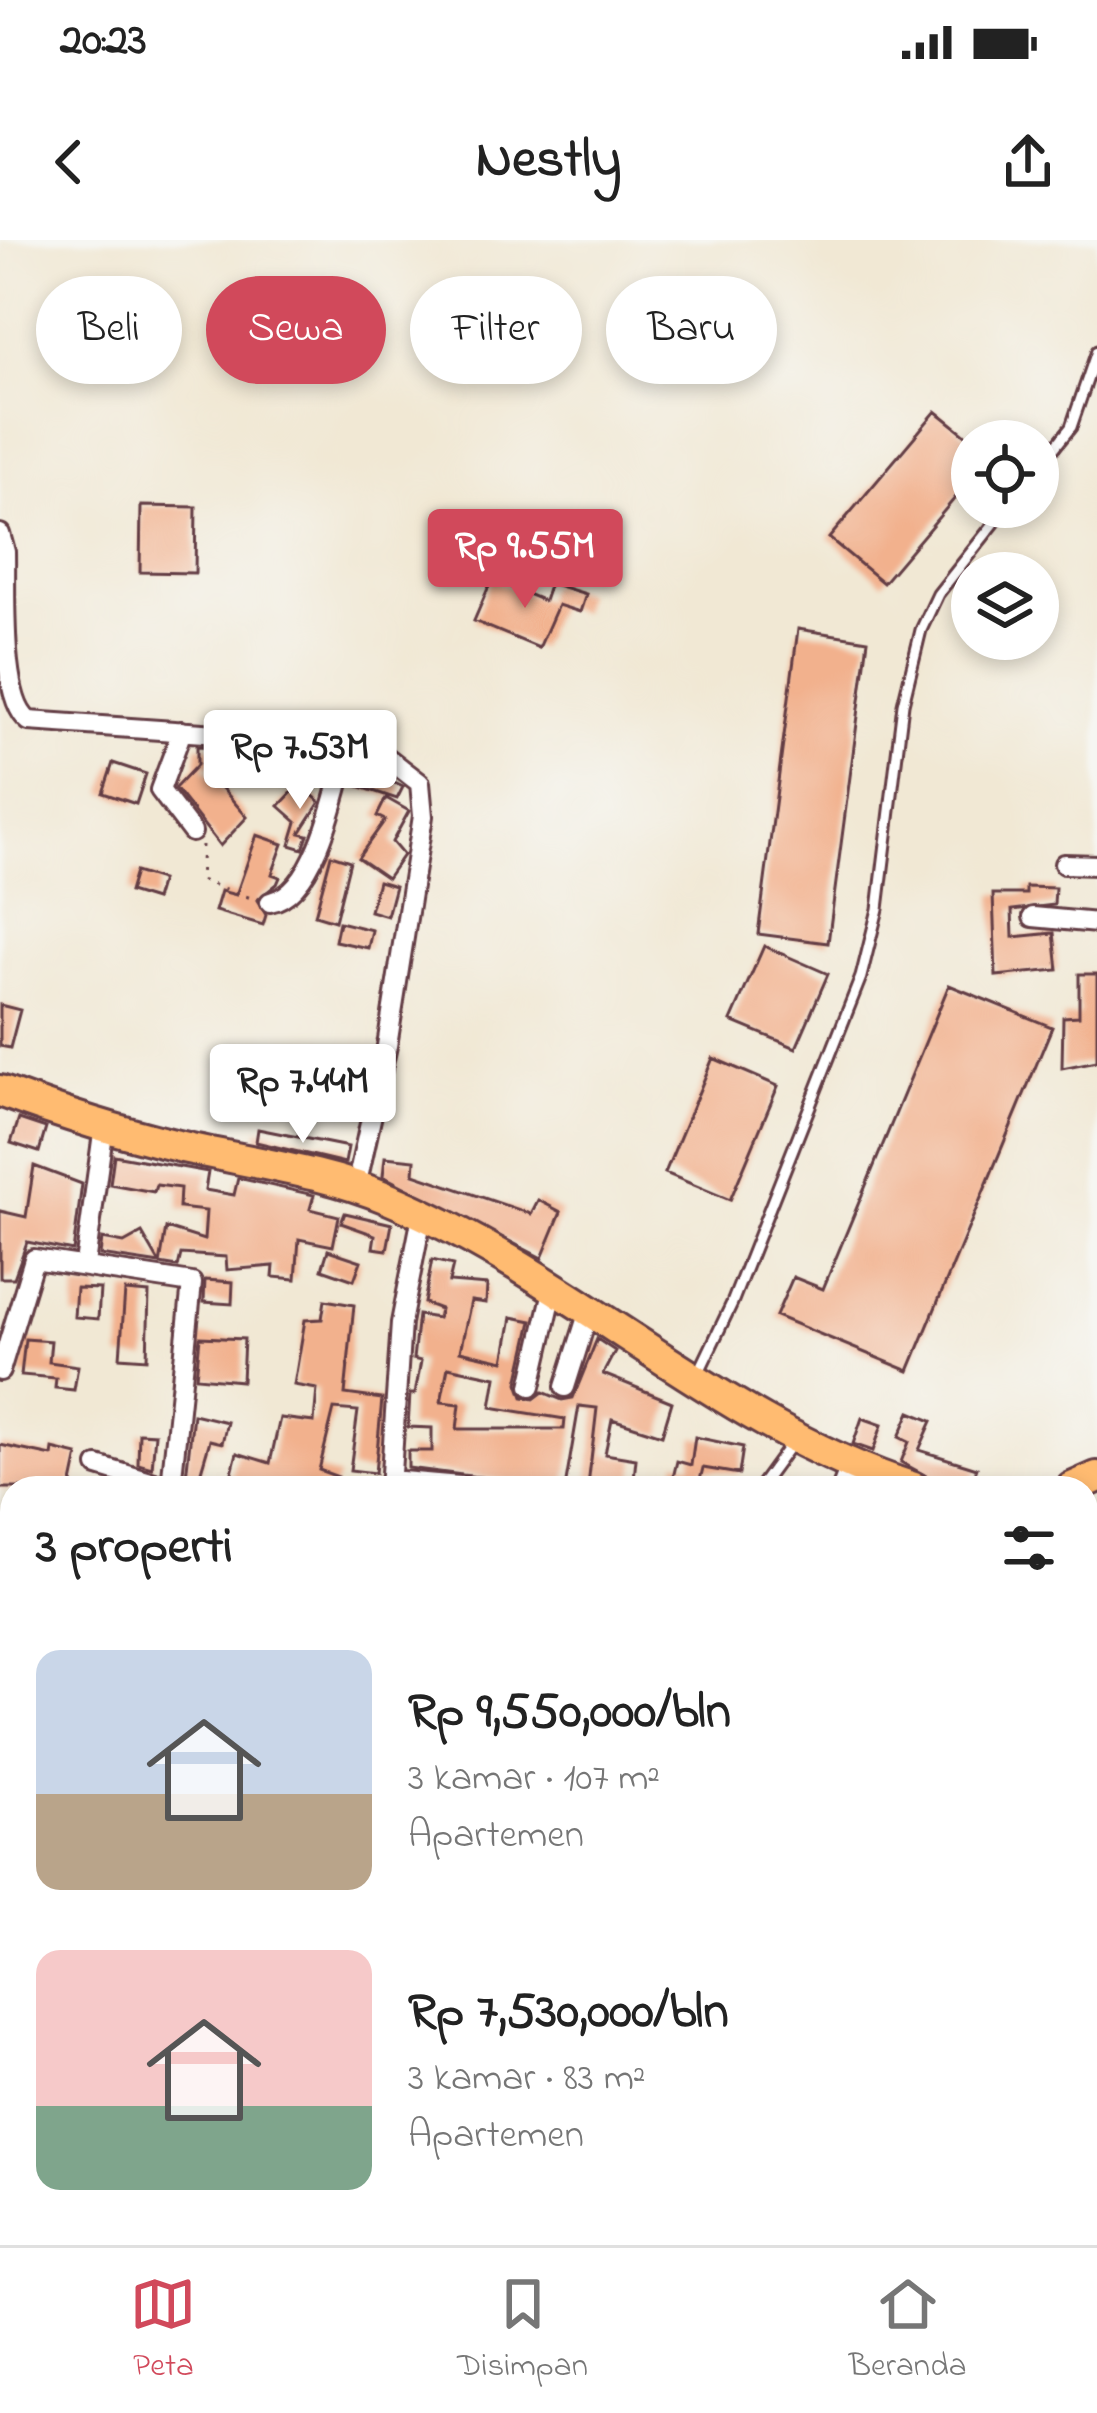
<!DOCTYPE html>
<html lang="id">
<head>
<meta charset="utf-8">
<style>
	:root { --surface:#fff; --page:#f2f2f2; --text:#222; --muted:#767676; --line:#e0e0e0; --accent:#d1495b }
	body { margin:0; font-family:"Indie Flower",sans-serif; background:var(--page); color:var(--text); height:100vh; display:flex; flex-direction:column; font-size:45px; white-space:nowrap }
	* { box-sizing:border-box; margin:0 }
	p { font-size:39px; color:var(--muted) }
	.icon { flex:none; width:66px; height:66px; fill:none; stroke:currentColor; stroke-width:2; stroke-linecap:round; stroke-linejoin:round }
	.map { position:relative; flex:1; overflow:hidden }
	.sheet { position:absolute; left:0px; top:1236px; width:1098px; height:771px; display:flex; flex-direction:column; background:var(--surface); border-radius:36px 36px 0 0; box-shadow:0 6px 18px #0003 }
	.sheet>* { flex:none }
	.banner { position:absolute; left:36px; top:36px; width:1026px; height:108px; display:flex; gap:24px }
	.controls { position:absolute; left:951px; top:180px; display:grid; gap:24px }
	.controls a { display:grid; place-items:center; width:108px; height:108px; border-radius:50%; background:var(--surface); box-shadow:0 6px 18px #0003; font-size:60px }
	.price { position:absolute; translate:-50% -102px; padding:0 27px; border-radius:12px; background:#fff; color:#222; font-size:39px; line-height:78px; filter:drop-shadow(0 3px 6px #0008) }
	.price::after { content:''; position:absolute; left:50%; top:72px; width:36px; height:27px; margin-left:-18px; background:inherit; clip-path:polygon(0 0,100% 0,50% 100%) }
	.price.current { background:var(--accent); color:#fff }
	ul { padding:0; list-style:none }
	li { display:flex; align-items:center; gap:36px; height:300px; padding:0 36px }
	li span { display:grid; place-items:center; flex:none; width:336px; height:240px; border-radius:24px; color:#555 }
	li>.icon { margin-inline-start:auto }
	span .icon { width:144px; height:144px; fill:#fffc; stroke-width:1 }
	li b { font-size:51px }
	h2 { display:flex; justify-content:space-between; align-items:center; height:144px; padding:0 36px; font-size:51px }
	.pill { padding:0 42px; border-radius:54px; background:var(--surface); box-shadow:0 6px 18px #0003; font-size:42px; line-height:108px }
	.pill.current { background:var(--accent); color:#fff }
	.status { display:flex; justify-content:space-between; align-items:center; height:84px; padding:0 60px; background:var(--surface); direction:ltr }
	.status svg { height:33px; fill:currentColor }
	header { display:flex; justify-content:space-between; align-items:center; height:156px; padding:0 36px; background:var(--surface); font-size:54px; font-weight:700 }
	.tabs { display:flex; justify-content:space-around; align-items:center; height:168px; border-top:3px solid var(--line); background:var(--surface); font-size:33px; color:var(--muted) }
	.tabs a { display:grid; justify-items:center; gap:6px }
	.tabs .current { color:var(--accent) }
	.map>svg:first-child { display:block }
</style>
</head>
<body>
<div class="status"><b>20:23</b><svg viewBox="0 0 49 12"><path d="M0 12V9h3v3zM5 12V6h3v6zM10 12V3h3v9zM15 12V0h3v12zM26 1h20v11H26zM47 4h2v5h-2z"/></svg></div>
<header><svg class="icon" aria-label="back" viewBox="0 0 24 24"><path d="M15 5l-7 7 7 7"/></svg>Nestly<svg class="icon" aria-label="share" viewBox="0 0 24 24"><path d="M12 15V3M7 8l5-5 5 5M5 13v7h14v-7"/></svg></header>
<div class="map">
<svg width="1097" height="2005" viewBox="0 0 1097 2005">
	<rect width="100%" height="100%" fill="#f6f6f2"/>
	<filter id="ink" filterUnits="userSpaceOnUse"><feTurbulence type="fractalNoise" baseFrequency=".00833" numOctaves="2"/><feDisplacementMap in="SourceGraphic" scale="24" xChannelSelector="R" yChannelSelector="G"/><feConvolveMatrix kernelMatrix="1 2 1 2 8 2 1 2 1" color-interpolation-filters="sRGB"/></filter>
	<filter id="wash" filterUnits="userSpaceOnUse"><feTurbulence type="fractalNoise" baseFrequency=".004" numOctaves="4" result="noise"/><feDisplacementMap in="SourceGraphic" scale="48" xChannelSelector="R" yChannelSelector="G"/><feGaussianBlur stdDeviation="2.7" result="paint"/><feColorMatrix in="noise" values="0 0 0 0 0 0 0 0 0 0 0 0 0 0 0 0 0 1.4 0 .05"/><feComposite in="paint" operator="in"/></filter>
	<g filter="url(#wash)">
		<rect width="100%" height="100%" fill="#f1e8d4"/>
		<g id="blocks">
			<path fill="#f2b18d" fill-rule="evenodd" d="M936,171L972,200V238L883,343L829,298Z
				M141,266L196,267L195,333L140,332Z
				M492,339L544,361L550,343L586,354L580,372L558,365L539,408L474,381Z
				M798,389L868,400L828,703L758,694Z
				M197,506L229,508L228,527L202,525L247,577L220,606L175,548L197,525Z
				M113,523L146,534L136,564L103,553Z
				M361,528L403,547L397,559L355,545Z
				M300,544L320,562L300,593L308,595L303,609L290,605L297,582L279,566Z
				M386,558L409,571L392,602L403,615L387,638L358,618L385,580L377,576Z
				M257,595L283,604L272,634L280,637L277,644L257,660L266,675L263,685L215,671L221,651L236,655Z
				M331,615L350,621L335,681L315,675Z
				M135,632L161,640L155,660L129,652Z
				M378,641L395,646L387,676L370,671Z
				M1026,647L1055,648L1054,665L1012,670L1013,697L1054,693L1058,730L996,736L993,654H1026Z
				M339,682L372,690L368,708L335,701Z
				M764,706L828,734L796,808L731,781Z
				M1079,734H1097V821L1062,828L1063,777L1079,776Z
				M949,745L1052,787L909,1131L776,1076L793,1037L823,1049Z
				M0,765L20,770L10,808L0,806Z
				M713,818L778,846L730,960L665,933Z
				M19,879L46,888L39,912L11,903Z
				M258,889L348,907L345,923L256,902Z
				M114,915L208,932L205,950L234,955L238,938L314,955L310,969L339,976L333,1006L299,999L296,1039L273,1037L274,1026L227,1030L226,1017L181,1014L178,1027L160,1024L166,988L204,1000L206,971L179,968L180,948L156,945L154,952L110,944Z
				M385,917L415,920L414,934L531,974L538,960L561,972L542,1018L383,936Z
				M34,926L82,944L73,1011L27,1002L14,1038H0V971L26,977Z
				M345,973L392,984L387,1010L373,1008L375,995L341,983Z
				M142,993L160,1024L100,1015L102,999L124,1003Z
				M328,1010L361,1021L354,1040L322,1029Z
				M432,1020L453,1025L449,1042L487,1045L486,1063L471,1061L460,1111L504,1121L512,1077L532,1081L518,1143L523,1157L534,1159L543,1152L562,1160L573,1158L597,1099L615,1111L603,1134L672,1162L662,1195L612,1179L605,1214L636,1219L633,1248L588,1246L597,1168L579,1166L565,1248L408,1228V1211H432V1188L408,1187L410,1154H415L421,1121L413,1119L418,1075L438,1078L440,1069L424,1063ZM448,1127L496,1137L491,1167L565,1179L564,1189H457L460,1164L441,1162Z
				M205,1040L233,1042L232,1064L204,1062Z
				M76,1048L100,1049L98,1079L74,1077Z
				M125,1051L149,1053L147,1119L120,1117Z
				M325,1060L354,1065L345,1154L382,1159L375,1233L350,1230L358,1171L334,1169L319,1230L338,1237L334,1248H228L237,1213L270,1223L280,1178L314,1182L317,1149L294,1145L305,1080L322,1079Z
				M200,1097L244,1099L242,1141L196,1137Z
				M25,1099L51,1101L49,1122L78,1126L74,1150L55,1148L56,1138L21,1135Z
				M910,1172L932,1181L919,1210L977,1228L970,1248L930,1238L901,1222L909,1202L899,1197Z
				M193,1174L227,1182L222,1203L210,1200L196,1248L185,1246Z
				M862,1178L882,1185L873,1211L853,1204Z
				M139,1193L155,1194L152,1228L138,1224Z
				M695,1197L743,1207L739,1234L703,1228L698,1248L672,1242L677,1221L691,1225Z
				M0,1205L52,1216L53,1209L78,1215L71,1248H0Z"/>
		</g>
	</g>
	<g filter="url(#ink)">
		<use href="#blocks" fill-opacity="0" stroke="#633d44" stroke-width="3"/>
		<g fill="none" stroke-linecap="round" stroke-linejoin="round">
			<defs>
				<path id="lane" d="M1038,228L1071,187L1097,111
					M699,1132L732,1063L861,737L878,669L903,464L921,390L938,354L1007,267
					M759,1248L791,1204"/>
				<path id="street" d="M0,294L5,312C6,355 0,460 29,481L349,503L385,516L420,543L423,576L387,806L356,947
					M182,491L160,550L192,592
					M1064,624L1097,625
					M270,662C318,653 338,544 349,503
					M1033,677L1097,683
					M85,1024L104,886
					M0,1131L34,1019L192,1043L171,1246
					M531,1146L553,1051
					M565,1147L588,1074
					M98,1226L171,1248
					M390,1240L483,1248
					M390,1248L401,1083L422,976
					M842,1248L850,1227
					M0,1357L12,1366
					M0,1420L12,1379
					M0,1439L12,1440
					M1086,1651L1097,1652
					M0,1676H12
					M0,1799L12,1798
					M0,1874L12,1873
					M0,1972L12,1971
					M74,1995V2002
					M697,1995V2005"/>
				<path id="primary" d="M0,851C57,872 115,891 174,905C245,922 320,930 387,958C574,1036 720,1186 914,1248
					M1072,1248L1097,1237"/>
			</defs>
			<use href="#lane" stroke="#633d44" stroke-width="15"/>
			<use href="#street" stroke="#633d44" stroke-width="24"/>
			<use href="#primary" stroke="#633d44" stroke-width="36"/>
			<path stroke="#633d44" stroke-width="3" stroke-dasharray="3 9" stroke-linecap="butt" d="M202,605L200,640L251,658"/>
			<use href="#lane" stroke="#fff" stroke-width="9"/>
			<use href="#street" stroke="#fff" stroke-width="18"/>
			<use href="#primary" stroke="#ffbb71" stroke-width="30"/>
		</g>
	</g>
</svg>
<div class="controls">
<a><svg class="icon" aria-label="locate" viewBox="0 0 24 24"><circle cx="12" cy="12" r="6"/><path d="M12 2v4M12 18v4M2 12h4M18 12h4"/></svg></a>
<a><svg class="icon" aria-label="layers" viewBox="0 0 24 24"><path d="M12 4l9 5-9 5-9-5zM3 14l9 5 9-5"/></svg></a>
</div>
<b class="price current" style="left:525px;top:371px">Rp 9.55M</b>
<b class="price" style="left:300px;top:572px">Rp 7.53M</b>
<b class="price" style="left:303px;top:906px">Rp 7.44M</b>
<div class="banner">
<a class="pill">Beli</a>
<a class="pill current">Sewa</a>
<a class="pill">Filter</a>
<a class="pill">Baru</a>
</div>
<section class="sheet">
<h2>3 properti<svg class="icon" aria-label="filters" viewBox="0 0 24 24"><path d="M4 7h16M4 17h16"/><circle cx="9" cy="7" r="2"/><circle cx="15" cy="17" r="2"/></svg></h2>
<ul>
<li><span style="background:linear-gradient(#c9d6e8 60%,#b9a48a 0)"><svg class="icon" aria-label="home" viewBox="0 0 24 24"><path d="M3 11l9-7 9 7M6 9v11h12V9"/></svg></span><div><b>Rp 9,550,000/bln</b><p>3 kamar · 107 m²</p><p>Apartemen</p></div></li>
<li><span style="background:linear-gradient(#f6c9c9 65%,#7fa58c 0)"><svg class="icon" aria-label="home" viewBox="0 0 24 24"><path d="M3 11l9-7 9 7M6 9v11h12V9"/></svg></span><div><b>Rp 7,530,000/bln</b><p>3 kamar · 83 m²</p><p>Apartemen</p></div></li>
</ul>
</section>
</div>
<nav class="tabs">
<a class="current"><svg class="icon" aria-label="map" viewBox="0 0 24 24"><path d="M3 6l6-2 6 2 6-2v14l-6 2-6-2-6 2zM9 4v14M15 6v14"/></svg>Peta</a>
<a><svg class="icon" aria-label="saved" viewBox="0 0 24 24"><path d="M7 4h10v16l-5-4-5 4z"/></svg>Disimpan</a>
<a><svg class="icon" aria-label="home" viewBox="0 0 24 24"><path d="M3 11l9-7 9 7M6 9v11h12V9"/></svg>Beranda</a>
</nav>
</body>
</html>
